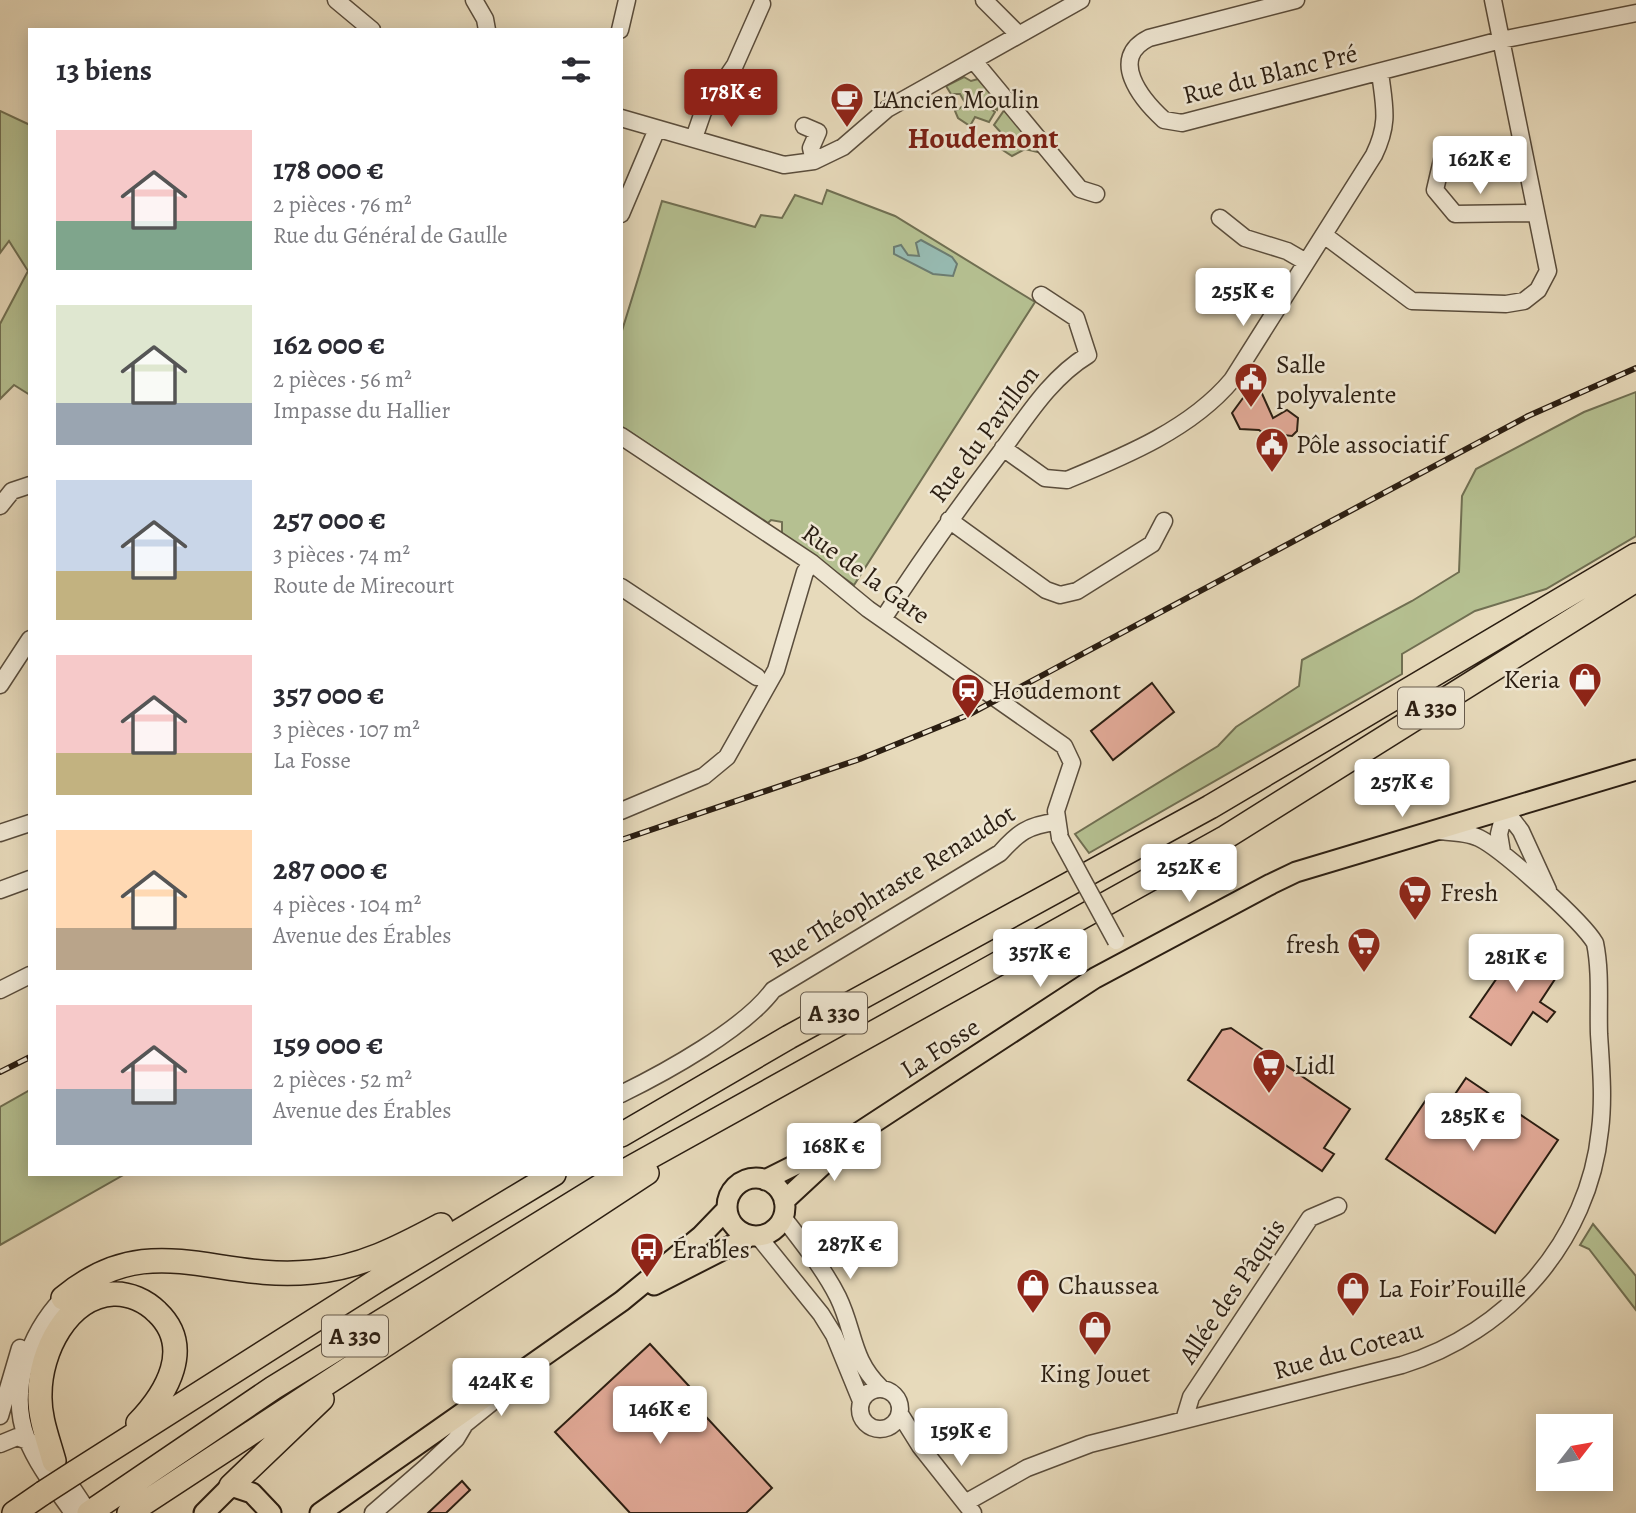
<!DOCTYPE html>
<html lang="fr">
<head>
<meta charset="utf-8">
<style>
	:root { --surface:#fff; --page:#f7f7f7; --text:#2b2b33; --muted:#7c7c81; --accent:#8f2418 }
	body { margin:0; font-family:Alegreya,serif; background:var(--page); color:var(--text); height:100vh; display:flex; flex-direction:column; font-size:26px; white-space:nowrap }
	* { box-sizing:border-box; margin:0 }
	p { font-size:23px; color:var(--muted) }
	.icon { flex:none; width:38px; height:38px; fill:none; stroke:currentColor; stroke-width:2; stroke-linecap:round; stroke-linejoin:round }
	.map { position:relative; flex:1; overflow:hidden }
	.drawer { position:absolute; left:28px; top:28px; width:595px; height:1148px; display:flex; flex-direction:column; background:var(--surface); border-radius:0px; box-shadow:0 4px 18px #0003 }
	.drawer>* { flex:none }
	.needle { width:46px; rotate:59deg }
	.fabs { position:absolute; left:1536px; top:1414px; display:grid; gap:14px }
	.fabs a { display:grid; place-items:center; width:77px; height:77px; border-radius:0px; background:var(--surface); box-shadow:0 4px 18px #0003; font-size:35px }
	.price { position:absolute; translate:-50% -60px; padding:0 16px; border-radius:7px; background:#fff; color:#222; font-size:23px; line-height:46px; filter:drop-shadow(0 2px 4px #0008) }
	.price::after { content:''; position:absolute; left:50%; top:42px; width:21px; height:16px; margin-left:-10px; background:inherit; clip-path:polygon(0 0,100% 0,50% 100%) }
	.price.current { background:var(--accent); color:#fff }
	ul { padding:0; list-style:none }
	li { display:flex; align-items:center; gap:21px; height:175px; padding:0 28px }
	li span { display:grid; place-items:center; flex:none; width:196px; height:140px; border-radius:0px; color:#555 }
	li>.icon { margin-inline-start:auto }
	span .icon { width:84px; height:84px; fill:#fffc; stroke-width:1 }
	li b { font-size:30px }
	h2 { display:flex; justify-content:space-between; align-items:center; height:84px; padding:0 28px; font-size:30px }
	.map>svg:first-child { display:block }
</style>
</head>
<body>
<div class="map">
<svg width="1636" height="1513" viewBox="0 0 1636 1513">
	<rect width="100%" height="100%" fill="#e7dabb"/>
	<filter id="stains"><feTurbulence type="fractalNoise" baseFrequency=".00286" numOctaves="4"/><feColorMatrix values="0 0 0 0 .2 0 0 0 0 .09 0 0 0 0 .02 0 0 0 .5 -.17"/></filter>
	<radialGradient id="worn" r=".72"><stop offset=".6" stop-color="#630" stop-opacity="0"/><stop offset="1" stop-color="#630" stop-opacity=".3"/></radialGradient>
	<path fill="#b5c091" stroke="#706f52" stroke-width="2" d="M964,77L971,81L978,79L999,103L997,110L982,100L964,101L960,94H951L946,86Z
		M972,101L982,103L995,112L989,122L975,117L970,126L958,118L955,111Z
		M1005,109L1042,153L1025,149L1012,156L998,147L1004,136L994,125Z
		M0,111L30,125V395L14,385L0,399V324L28,271L9,241L0,253Z
		M827,190L895,216L1035,302L854,585L782,534V522L771,520L768,523L621,426V334L662,201L755,227L761,215L782,218L795,195L822,204Z
		M1636,392V536L1546,589L1475,611L1402,654V674L1089,853L1075,834L1218,746L1236,727L1299,686L1302,660L1412,601L1459,572L1462,496L1476,469L1584,412Z
		M30,1090V1174H125L0,1245V1107Z
		M1593,1224L1636,1276V1310L1589,1249L1580,1245Z"/>
	<path fill="#97bab1" stroke="#6c7c71" stroke-width="2" d="M921,240L952,257L957,264L953,276L933,274L894,254V247L901,245L908,255L919,256L916,243Z"/>
	<path fill="#e2aa98" stroke="#2b1e12" stroke-width="2" d="M1254,376L1273,418L1287,410L1298,418L1297,431L1292,436L1275,434L1271,439L1259,430L1240,429L1232,413L1243,398H1252Z
		M1152,683L1174,712L1113,760L1091,731Z
		M1510,939L1541,961H1548L1551,968L1559,973L1540,1002L1555,1012L1547,1022L1533,1012L1511,1045L1470,1017L1508,962L1498,956Z
		M1231,1028L1350,1109L1324,1148L1334,1154L1322,1171L1188,1080L1222,1030Z
		M1466,1078L1558,1140L1495,1233L1386,1159L1428,1097L1445,1109Z
		M650,1344L701,1399L695,1405L772,1488L746,1513H630L555,1432Z
		M462,1481L470,1490L446,1513H428Z"/>
	<g fill="none" stroke-linecap="round" stroke-linejoin="round">
		<defs>
			<path id="minor" d="M336,0L372,30
				M474,0L485,19L487,30
				M984,0L1018,34
				M1296,0L1149,38C1108,58 1141,99 1164,120L1182,123L1501,40L1636,13
				M620,30L627,0
				M974,61L1080,189L1096,194
				M621,118L784,165L814,161L843,147L887,109L1081,0
				M804,126L818,132L811,148L814,161
				M694,138L703,112L735,65L762,4
				M1442,160L1435,190L1455,214L1536,213
				M621,214L657,129
				M1220,218L1245,238L1287,251L1306,262
				M1324,235L1412,301L1506,304L1524,301L1538,290L1548,271L1493,0
				M621,436L812,563L868,609L1064,746L1072,763L1056,811L1060,838
				M1003,448L1045,478L1067,480C1125,456 1191,429 1232,380L1374,155C1390,122 1384,106 1380,72
				M0,506L12,491L30,485
				M949,520L1046,590L1060,595L1077,591L1152,544L1164,521
				M621,587L757,677
				M883,619C920,562 959,507 1000,453C1026,418 1050,378 1088,355L1076,318L1041,295
				M0,685L30,639
				M1505,810L1521,831L1548,890
				M621,811L704,776L727,757L776,670L805,572L812,563
				M0,833L30,823
				M1502,852L1499,834L1505,810
				M0,890L30,879
				M0,990L30,975
				M621,1094C666,1072 744,1029 773,990L1000,853C1018,833 1028,825 1056,822
				M783,1217C802,1242 824,1269 838,1297C855,1332 851,1359 881,1388
				M758,1236L821,1314L834,1335L861,1401
				M63,1298C29,1334 8,1390 27,1439C37,1465 57,1490 73,1513
				M860 1409a20 20 0 1 1 40 0a20 20 0 1 1-40 0Z
				M900,1414L920,1446L973,1513
				M0,1416L20,1348
				M1184,1420L1191,1397L1310,1218L1338,1206
				M0,1444L17,1437L33,1443
				M61,1471L89,1513
				M965,1503L1027,1468L1090,1444L1402,1365C1507,1333 1589,1241 1600,1130C1604,1098 1601,1066 1599,1034C1598,1004 1601,972 1595,943C1582,921 1502,849 1479,838C1467,832 1450,832 1437,831
				M373,1513L425,1468L456,1439L465,1424L491,1403"/>
			<path id="major" d="M727 1207a29 29 0 1 1 58 0a29 29 0 1 1-58 0Z
				M765,1180L855,1135L1095,978L1271,884L1296,872L1636,770
				M784,1201L840,1149
				M654,1285L750,1236
				M204,1513L231,1486L252,1493L271,1513
				M320,1513L622,1301L701,1236L727,1209"/>
			<path id="highway" d="M621,1135L789,1037L1210,807L1636,555
				M621,1173L1226,837L1636,580
				M63,1298C150,1226 215,1282 312,1272C360,1268 400,1247 441,1225
				M54,1461C48,1439 39,1417 40,1394C40,1352 67,1297 113,1294C129,1293 146,1301 157,1312C194,1347 167,1393 138,1423
				M74,1473L378,1280L554,1174
				M231,1486L322,1399
				M14,1513L43,1493
				M89,1513L273,1388L620,1174
				M129,1513L647,1173"/>
		</defs>
		<use href="#minor" stroke="#5a4d3c" stroke-width="19"/>
		<use href="#major" stroke="#2b1e12" stroke-width="23"/>
		<use href="#highway" stroke="#2b1e12" stroke-width="26"/>
		<use href="#minor" stroke="#efe7d3" stroke-width="16"/>
		<use href="#major" stroke="#e7dabb" stroke-width="19"/>
		<use href="#highway" stroke="#e7dabb" stroke-width="23"/>
		<defs>
			<path id="rail" d="M621,840L860,759L968,715L1528,416L1636,368
				M0,1072L30,1057"/>
		</defs>
		<use href="#rail" stroke="#2b1e12" stroke-width="6"/>
		<use href="#rail" stroke="#efe7d3" stroke-width="3.5" stroke-dasharray="10" stroke-linecap="butt"/>
		<defs>
			<path id="minor-bridge" d="M1060,838L1116,941"/>
			<path id="highway-bridge" d="M43,1493L74,1473"/>
		</defs>
		<use href="#minor-bridge" stroke="#5a4d3c" stroke-width="19" stroke-linecap="butt"/>
		<use href="#highway-bridge" stroke="#2b1e12" stroke-width="26" stroke-linecap="butt"/>
		<use href="#minor-bridge" stroke="#efe7d3" stroke-width="16"/>
		<use href="#highway-bridge" stroke="#e7dabb" stroke-width="23"/>
	</g>
	<defs>
		<symbol id="cafe-pin" viewBox="-11 -11 22 30"><path d="M0 17L-7.5 6A9.5 9.5 0 1 1 7.5 6Z" fill="#8f2418" stroke="#efe7d3"/><path d="M-5.5-4.5H6V0H3Q3 3.5 0 3.5H-2.5Q-5.5 3.5-5.5 0ZM3-3.2v2h1.7v-2ZM-6 4.5H4V6H-6Z" fill="#fff"/></symbol>
		<symbol id="civic-pin" viewBox="-11 -11 22 30"><path d="M0 17L-7.5 6A9.5 9.5 0 1 1 7.5 6Z" fill="#8f2418" stroke="#efe7d3"/><path d="M-.6-6.5H3V-4.5H.6V-3L4-1V1h2V6H-6V1h2V-1L-.6-3ZM-1.2 2.5V6h2.4V2.5Z" fill="#fff"/></symbol>
		<symbol id="shop-pin" viewBox="-11 -11 22 30"><path d="M0 17L-7.5 6A9.5 9.5 0 1 1 7.5 6Z" fill="#8f2418" stroke="#efe7d3"/><path d="M-5-2.5h2.3a2.7 3.5 0 0 1 5.4 0H5L5.5 6h-11ZM-1.5-2.5h3a1.5 2.3 0 0 0-3 0Z" fill="#fff"/></symbol>
		<symbol id="station-pin" viewBox="-11 -11 22 30"><path d="M0 17L-7.5 6A9.5 9.5 0 1 1 7.5 6Z" fill="#8f2418" stroke="#efe7d3"/><path d="M-3-6H3Q5-6 5-4V2Q5 4 3 4L4.5 6H3L1.5 4h-3L-3 6H-4.5L-3 4Q-5 4-5 2V-4Q-5-6-3-6ZM-3.5-4v3h7v-3ZM-3.5 1v1.5H-2V1ZM2 1v1.5H3.5V1Z" fill="#fff"/></symbol>
		<symbol id="supermarket-pin" viewBox="-11 -11 22 30"><path d="M0 17L-7.5 6A9.5 9.5 0 1 1 7.5 6Z" fill="#8f2418" stroke="#efe7d3"/><path d="M-6-5.5h2.5l.6 2H6L4.5 2H-2.5L-4.4-4H-6ZM-1.5 3.2a1.3 1.3 0 1 0 .1 0ZM3 3.2a1.3 1.3 0 1 0 .1 0Z" fill="#fff"/></symbol>
		<symbol id="bus-pin" viewBox="-11 -11 22 30"><path d="M0 17L-7.5 6A9.5 9.5 0 1 1 7.5 6Z" fill="#8f2418" stroke="#efe7d3"/><path d="M-5-6H5V4H4V6H2V4H-2V6H-4V4H-5ZM-3.5-4V0h7V-4ZM-3.5 1.2v1.5H-2V1.2ZM2 1.2v1.5H3.5V1.2Z" fill="#fff"/></symbol>
	</defs>
	<g fill-rule="evenodd">
		<use href="#cafe-pin" x="828" y="80" width="38" height="52"/>
		<use href="#civic-pin" x="1232" y="360" width="38" height="52"/>
		<use href="#civic-pin" x="1253" y="425" width="38" height="52"/>
		<use href="#shop-pin" x="1566" y="660" width="38" height="52"/>
		<use href="#station-pin" x="949" y="671" width="38" height="52"/>
		<use href="#supermarket-pin" x="1396" y="873" width="38" height="52"/>
		<use href="#supermarket-pin" x="1345" y="925" width="38" height="52"/>
		<use href="#supermarket-pin" x="1250" y="1046" width="38" height="52"/>
		<use href="#bus-pin" x="628" y="1230" width="38" height="52"/>
		<use href="#shop-pin" x="1014" y="1266" width="38" height="52"/>
		<use href="#shop-pin" x="1334" y="1269" width="38" height="52"/>
		<use href="#shop-pin" x="1076" y="1308" width="38" height="52"/>
	</g>
	<g text-anchor="middle" dominant-baseline="central" stroke-width="5" stroke-linejoin="round" paint-order="stroke">
		<g fill="#efe7d3" stroke="#665a4c" stroke-width="2">
			<rect x="1398" y="687.5" width="66" height="41" rx="5"/>
			<rect x="801" y="992.5" width="66" height="41" rx="5"/>
			<rect x="322" y="1315.5" width="66" height="41" rx="5"/>
		</g>
		<g font-size="24" font-weight="bold" fill="#2b1e12">
			<text x="1431" y="708">A 330</text>
			<text x="834" y="1013">A 330</text>
			<text x="355" y="1336">A 330</text>
		</g>
		<g font-size="26" fill="#2b1e12" stroke="#efe7d3">
			<text transform="translate(1270 74) rotate(-14)">Rue du Blanc Pré</text>
			<text transform="translate(984 434) rotate(-53)">Rue du Pavillon</text>
			<text transform="translate(866 574) rotate(36)">Rue de la Gare</text>
			<text transform="translate(892 886) rotate(-32)">Rue Théophraste Renaudot</text>
			<text transform="translate(940 1048) rotate(-33)">La Fosse</text>
			<text transform="translate(1232 1291) rotate(-56)">Allée des Pâquis</text>
			<text transform="translate(1348 1350) rotate(-16)">Rue du Coteau</text>
		</g>
		<g font-size="26" fill="#2b1e12" stroke="#efe7d3" text-anchor="start">
			<text x="872" y="99">L'Ancien Moulin</text>
			<text x="1276" y="364">Salle<tspan x="1276" dy="30">polyvalente</tspan></text>
			<text x="1296" y="444">Pôle associatif</text>
			<text x="1560" y="679" text-anchor="end">Keria</text>
			<text x="992" y="690">Houdemont</text>
			<text x="1440" y="892">Fresh</text>
			<text x="1340" y="944" text-anchor="end">fresh</text>
			<text x="1294" y="1065">Lidl</text>
			<text x="672" y="1249">Érables</text>
			<text x="1058" y="1285">Chaussea</text>
			<text x="1378" y="1288">La Foir’Fouille</text>
			<text x="1095" y="1373" text-anchor="middle">King Jouet</text>
		</g>
		<g font-size="30" font-weight="bold" fill="#7a1f14" stroke="#efe7d3">
			<text x="983" y="138">Houdemont</text>
		</g>
	</g>
	<rect width="100%" height="100%" filter="url(#stains)"/>
	<rect width="100%" height="100%" fill="url(#worn)"/>
</svg>
<div class="fabs">
<a><svg class="needle" viewBox="-14 -14 28 28"><path d="M0-13l5 13h-10z" fill="#e53935"/><path d="M0 13l5-13h-10z" fill="#7c7c81"/></svg></a>
</div>
<b class="price current" style="left:731px;top:129px">178K €</b>
<b class="price" style="left:1480px;top:196px">162K €</b>
<b class="price" style="left:1243px;top:328px">255K €</b>
<b class="price" style="left:1402px;top:819px">257K €</b>
<b class="price" style="left:1189px;top:904px">252K €</b>
<b class="price" style="left:1040px;top:989px">357K €</b>
<b class="price" style="left:1516px;top:994px">281K €</b>
<b class="price" style="left:1473px;top:1153px">285K €</b>
<b class="price" style="left:834px;top:1183px">168K €</b>
<b class="price" style="left:850px;top:1281px">287K €</b>
<b class="price" style="left:501px;top:1418px">424K €</b>
<b class="price" style="left:660px;top:1446px">146K €</b>
<b class="price" style="left:961px;top:1468px">159K €</b>
<section class="drawer">
<h2>13 biens<svg class="icon" aria-label="filters" viewBox="0 0 24 24"><path d="M4 7h16M4 17h16"/><circle cx="9" cy="7" r="2"/><circle cx="15" cy="17" r="2"/></svg></h2>
<ul>
<li><span style="background:linear-gradient(#f6c9c9 65%,#7fa58c 0)"><svg class="icon" aria-label="home" viewBox="0 0 24 24"><path d="M3 11l9-7 9 7M6 9v11h12V9"/></svg></span><div><b>178 000 €</b><p>2 pièces · 76 m²</p><p>Rue du Général de Gaulle</p></div></li>
<li><span style="background:linear-gradient(#dfe7d0 70%,#9aa5b1 0)"><svg class="icon" aria-label="home" viewBox="0 0 24 24"><path d="M3 11l9-7 9 7M6 9v11h12V9"/></svg></span><div><b>162 000 €</b><p>2 pièces · 56 m²</p><p>Impasse du Hallier</p></div></li>
<li><span style="background:linear-gradient(#c9d6e8 65%,#c2b280 0)"><svg class="icon" aria-label="home" viewBox="0 0 24 24"><path d="M3 11l9-7 9 7M6 9v11h12V9"/></svg></span><div><b>257 000 €</b><p>3 pièces · 74 m²</p><p>Route de Mirecourt</p></div></li>
<li><span style="background:linear-gradient(#f6c9c9 70%,#c2b280 0)"><svg class="icon" aria-label="home" viewBox="0 0 24 24"><path d="M3 11l9-7 9 7M6 9v11h12V9"/></svg></span><div><b>357 000 €</b><p>3 pièces · 107 m²</p><p>La Fosse</p></div></li>
<li><span style="background:linear-gradient(#ffd9b3 70%,#b9a48a 0)"><svg class="icon" aria-label="home" viewBox="0 0 24 24"><path d="M3 11l9-7 9 7M6 9v11h12V9"/></svg></span><div><b>287 000 €</b><p>4 pièces · 104 m²</p><p>Avenue des Érables</p></div></li>
<li><span style="background:linear-gradient(#f6c9c9 60%,#9aa5b1 0)"><svg class="icon" aria-label="home" viewBox="0 0 24 24"><path d="M3 11l9-7 9 7M6 9v11h12V9"/></svg></span><div><b>159 000 €</b><p>2 pièces · 52 m²</p><p>Avenue des Érables</p></div></li>
</ul>
</section>
</div>
</body>
</html>
